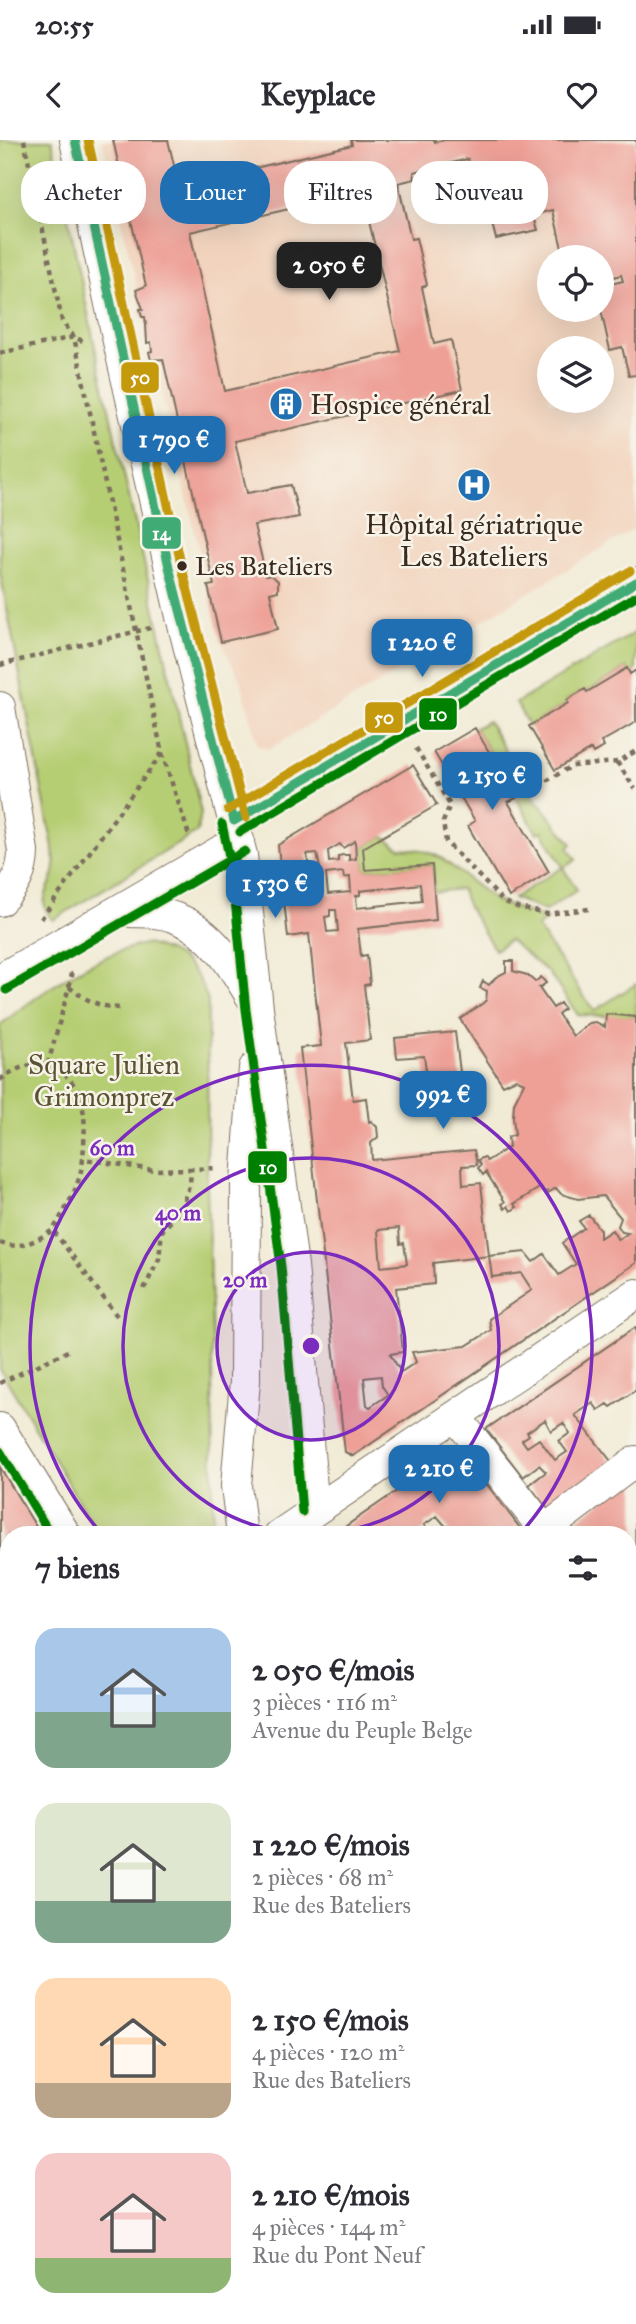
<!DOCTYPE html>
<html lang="fr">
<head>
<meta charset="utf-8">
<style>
	:root { --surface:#fff; --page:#f2f2f3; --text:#2b2b33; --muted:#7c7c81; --accent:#1f6fb2 }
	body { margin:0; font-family:"IM FELL Great Primer",serif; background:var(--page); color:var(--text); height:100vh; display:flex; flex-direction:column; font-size:26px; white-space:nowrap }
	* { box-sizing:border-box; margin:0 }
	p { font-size:23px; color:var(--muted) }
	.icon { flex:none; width:38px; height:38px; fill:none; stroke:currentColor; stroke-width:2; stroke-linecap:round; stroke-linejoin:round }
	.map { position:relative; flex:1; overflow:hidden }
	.drawer { position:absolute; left:0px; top:1386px; width:637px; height:798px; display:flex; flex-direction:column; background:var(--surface); border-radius:28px 28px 0 0; box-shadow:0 7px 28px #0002 }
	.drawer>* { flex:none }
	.banner { position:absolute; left:21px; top:21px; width:595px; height:63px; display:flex; gap:14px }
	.fabs { position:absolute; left:537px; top:105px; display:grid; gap:14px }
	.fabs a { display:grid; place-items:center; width:77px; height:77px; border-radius:50%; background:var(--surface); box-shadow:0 7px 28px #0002; font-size:35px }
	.price { position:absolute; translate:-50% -60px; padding:0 16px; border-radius:14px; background:var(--accent); color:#fff; font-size:23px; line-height:46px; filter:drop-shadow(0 2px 4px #0008) }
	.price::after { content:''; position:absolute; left:50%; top:42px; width:21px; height:16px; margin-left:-10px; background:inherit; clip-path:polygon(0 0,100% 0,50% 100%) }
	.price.selected { background:#222; color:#fff }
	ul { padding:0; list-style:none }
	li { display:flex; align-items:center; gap:21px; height:175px; padding:0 35px }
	li span { display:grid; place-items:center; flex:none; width:196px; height:140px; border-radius:21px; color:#555 }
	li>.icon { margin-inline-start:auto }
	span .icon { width:84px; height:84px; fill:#fffc; stroke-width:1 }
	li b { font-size:30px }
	h2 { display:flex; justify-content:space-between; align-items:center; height:84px; padding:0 35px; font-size:30px }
	.pill { padding:0 24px; border-radius:28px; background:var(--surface); box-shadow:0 7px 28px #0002; font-size:24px; line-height:63px }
	.pill.selected { background:var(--accent); color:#fff }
	.status { display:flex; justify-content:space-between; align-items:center; height:49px; padding:0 35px; background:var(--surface); direction:ltr }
	.status svg { height:19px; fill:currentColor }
	header { display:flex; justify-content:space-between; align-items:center; height:91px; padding:0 35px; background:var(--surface); font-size:32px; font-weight:700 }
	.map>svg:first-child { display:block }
</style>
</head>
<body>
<div class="status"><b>20:55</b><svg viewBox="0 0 49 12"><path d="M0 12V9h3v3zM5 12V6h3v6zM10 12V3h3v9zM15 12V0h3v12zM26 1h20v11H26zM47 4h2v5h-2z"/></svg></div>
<header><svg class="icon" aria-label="back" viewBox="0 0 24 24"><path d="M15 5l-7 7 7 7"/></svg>Keyplace<svg class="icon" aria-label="heart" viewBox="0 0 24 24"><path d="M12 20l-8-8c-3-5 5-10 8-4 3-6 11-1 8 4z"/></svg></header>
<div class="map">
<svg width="636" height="2184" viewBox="0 0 636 2184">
	<rect width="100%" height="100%" fill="#f7f3e8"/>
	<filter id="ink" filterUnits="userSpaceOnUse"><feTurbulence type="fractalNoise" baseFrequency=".0143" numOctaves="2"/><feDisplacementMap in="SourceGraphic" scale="14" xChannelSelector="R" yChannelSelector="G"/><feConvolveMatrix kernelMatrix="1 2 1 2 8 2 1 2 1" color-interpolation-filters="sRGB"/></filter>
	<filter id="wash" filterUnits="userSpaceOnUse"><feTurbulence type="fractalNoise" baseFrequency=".00686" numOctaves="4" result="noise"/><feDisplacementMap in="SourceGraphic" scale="28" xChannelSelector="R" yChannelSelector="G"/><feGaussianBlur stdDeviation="1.57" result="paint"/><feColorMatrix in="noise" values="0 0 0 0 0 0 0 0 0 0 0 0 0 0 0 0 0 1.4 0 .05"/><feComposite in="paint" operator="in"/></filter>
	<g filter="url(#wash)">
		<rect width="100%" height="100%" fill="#f1ebd5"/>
		<path fill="#f2d4be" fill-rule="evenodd" d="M102,0H636V388L269,609L258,606L241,541L221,502ZM550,117H602V170H550ZM550,208H602V261H550Z"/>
		<path fill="#b6ce73" stroke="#787c48" stroke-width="2" d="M0,0H52L95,207L201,673L197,692L53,780C33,759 54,748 55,726C55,718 53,710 52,702L0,432Z
			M636,492V530L630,534L627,528L587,552L585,550L567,560L568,563L529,586L516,563Z
			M488,581L530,653L572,704L568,708L576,720L563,728L577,750L545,771L513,758L563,727L542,691L537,693L475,588Z
			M383,696L400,708L421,710L440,717L496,761L547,779L537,787L594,871L636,844V877L578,875L548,832L509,800L495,810L468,767L461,749L434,752L432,725L365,730L363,708Z
			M146,804C180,812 197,827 208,861L207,1045L212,1199L213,1395H99L0,1229V885C42,852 92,815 146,804Z"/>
		<g id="blocks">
			<path fill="#eea097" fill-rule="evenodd" d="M113,0H168L179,46L352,5L351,0H435V2L445,0H636V235L629,236L622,207L610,210L601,170L602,146L623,141L621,135L603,140L602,117H598L596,110L564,117L553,70L538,74L535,80L538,90L496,99L490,76L516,70L510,43L476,51L468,19L414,32L415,39L398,43L411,99L416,98L427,145L422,147L434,204L451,200L462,250L235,301L247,353L291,345L299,377L254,385L266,436L271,435L278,441V451L270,453L278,489L221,502L208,446L214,445L163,219L151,220L149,212L152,211L151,202L147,203L146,185L145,177H142L140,169H143L136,150L146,146ZM362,52L400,211L225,251L190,92Z
				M627,528L630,534L636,530V582L601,602L604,607L599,610L593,613L591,609L555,630L529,586L568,563L567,560L585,549L587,552Z
				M475,588L516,658L508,662L549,732L509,757L468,686L475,681L434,612Z
				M413,625L437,665L363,708L365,730L432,725L436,780L358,789L361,816L367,815L370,844L364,845L370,900L346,903L353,960L366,958L369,982L371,981L377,987L378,997L371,1003L372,1020L474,1010L477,1025L462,1026L463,1045L481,1043L489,1116L433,1123L434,1144L396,1148L403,1212L390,1214L401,1232L416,1222L412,1212L466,1206L491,1190L489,1179L532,1150L521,1133L492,1137L489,1116L525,1112L533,1122L544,1114L559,1135L576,1124L562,1103L584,1088L579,1081L589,1075L600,1090V1098L612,1090L618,1100L628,1093L622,1092L618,1086L621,1078L603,1056L578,1059L561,1054L556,1048L548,1053L547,1051L545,1052L541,1047L514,1064L517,1067L511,1071L508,1066L505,1069L502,1064L505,1062L486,1032L483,1035L478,1028L481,1025L478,1020L484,1017L487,1021L509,1007L508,997L515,995L513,978L514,963L524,943L516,939L503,945L460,879L486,861L487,851L480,848L483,841L489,845L496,837L506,832V821H513V831L527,835L535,842L541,837L546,843L539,848L553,868L560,863L564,869L558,874L573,896L589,883L596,882L605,887L606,874L636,877V1123L353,1316L345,1312L300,908L321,906L309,794L288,797L278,705ZM355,701L356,719L349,720V715H343L338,716V721L329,722L328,711L340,704L343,708ZM317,713L321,734L310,736L307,714ZM343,732L344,738L350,737L351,752L328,754L326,734ZM420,744L422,761L357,768L356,756L360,755V751ZM330,770H336L338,791L327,792L325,777L330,776ZM399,1088L400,1104L404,1103L407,1124L381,1127L378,1090ZM381,1236L382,1246L388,1255L370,1267L367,1265L364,1238Z
				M455,892L462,948L429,952L424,916L397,918L395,898Z
				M636,1187V1250L611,1267L608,1264L598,1270L593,1263L575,1275L614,1325L550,1372L529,1345L546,1332L539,1325L523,1337L486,1289ZM545,1280L551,1291L563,1283L570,1293L559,1301L567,1312L555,1320L539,1299L527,1307L522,1300L529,1295L527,1292Z
				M459,1308L523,1392L520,1395H442L449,1390L437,1376L424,1385L426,1388L417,1395H333Z
				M0,1327L41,1395H9V1443L0,1428Z
				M636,1334L635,1356L636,1459L628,1451V1395H574L567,1388Z
				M9,1478V1502L0,1489V1483Z
				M628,1500L636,1508V1612L628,1604Z
				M9,1503V1542L0,1548V1508Z
				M9,1609V1729L0,1724V1614Z
				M628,1715L636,1724V1762L634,1763L636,1767V1943L628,1932Z
				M0,1872H2L9,1882V1936L0,1942Z
				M64,2175H314L315,2182L352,2175H490L496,2184H63Z"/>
		</g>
	</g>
	<g filter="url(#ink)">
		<use href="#blocks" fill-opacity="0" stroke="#7b6e5e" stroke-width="2"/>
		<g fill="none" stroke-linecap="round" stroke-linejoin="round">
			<defs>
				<path id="minor" d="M75,0L119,206L182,481L242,715L258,868L293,1125L314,1371
					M0,567L23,711C23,732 15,746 0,761
					M234,681L636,442
					M116,772C135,772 158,771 176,778C214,792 235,830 254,862
					M0,839L239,700
					M456,1277L548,1395
					M0,1288L66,1395
					M242,1395L236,1346L245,1241L246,1042L254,928
					M279,1395L636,1154
					M538,1395L636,1321
					M628,1476L636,1484
					M0,1587L9,1581
					M0,1981L9,1982
					M628,1991L636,2003
					M628,2144L636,2139
					M38,2184L39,2175
					M560,2184L575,2175"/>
			</defs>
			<use href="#minor" stroke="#7b6e5e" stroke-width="32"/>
			<path stroke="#7b6e5e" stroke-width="4.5" stroke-dasharray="5 5" stroke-linecap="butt" d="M24,0L62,181L74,197L162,613L189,695
				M0,213L74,197L87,203
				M0,525L154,487
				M416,608L450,665L443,682L446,702L503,761L519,768L547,774L589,769
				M617,622L635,649
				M538,646L572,626L617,622L636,611
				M41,779L162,613
				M69,847C86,860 98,867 121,868
				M48,924L72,836L69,831
				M0,940C35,912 73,922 83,969C86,985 84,1003 83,1019
				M0,1103C20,1110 36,1101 53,1090
				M144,1149L159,1119L162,1091L180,1071L190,1044L191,1029L218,1028
				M117,1176L53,1090C67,1067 80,1046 83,1019L154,1030L191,1029
				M0,1243L70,1210"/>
			<use href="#minor" stroke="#fff" stroke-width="30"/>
			<defs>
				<path id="bus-1" d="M75,0L169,427L234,681
					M234,681L636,442"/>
				<path id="bus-2" d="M222,684L232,730L246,870L281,1126L302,1372
					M240,692L636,456
					M6,850L245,711
					M0,1311L51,1395"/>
				<path id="bus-3" d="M88,0L181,424L246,678
					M228,670L630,431"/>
			</defs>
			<use href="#bus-1" stroke="#f7f3e8" stroke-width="14"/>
			<use href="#bus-2" stroke="#f7f3e8" stroke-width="14"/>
			<use href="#bus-3" stroke="#f7f3e8" stroke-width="14"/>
			<use href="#bus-1" stroke="#40ab75" stroke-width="9"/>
			<use href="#bus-2" stroke="#008001" stroke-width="9"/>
			<use href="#bus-3" stroke="#c4990c" stroke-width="9"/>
		</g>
	</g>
	<circle cx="311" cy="1206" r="94" fill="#7b2cbf" fill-opacity=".12"/>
	<g fill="none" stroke="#7b2cbf" stroke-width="3.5">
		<circle cx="311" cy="1206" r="94"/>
		<circle cx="311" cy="1206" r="188"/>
		<path d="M102 1394A281 281 0 1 1 520 1394"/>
	</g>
	<defs>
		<symbol id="building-disc" viewBox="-11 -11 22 22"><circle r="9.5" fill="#1f6fb2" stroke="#f7f3e8"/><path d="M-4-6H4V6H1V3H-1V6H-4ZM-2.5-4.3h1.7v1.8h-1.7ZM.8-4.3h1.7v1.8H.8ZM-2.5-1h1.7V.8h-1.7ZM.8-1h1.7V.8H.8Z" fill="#fff"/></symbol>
		<symbol id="hospital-disc" viewBox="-11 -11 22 22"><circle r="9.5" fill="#1f6fb2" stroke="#f7f3e8"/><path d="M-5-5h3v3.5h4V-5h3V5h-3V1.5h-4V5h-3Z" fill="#fff"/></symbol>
	</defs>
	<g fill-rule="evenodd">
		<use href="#building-disc" x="267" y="245" width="38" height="38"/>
		<use href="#hospital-disc" x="455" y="326" width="38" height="38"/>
	</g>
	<circle fill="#3b2a1e" stroke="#f7f3e8" stroke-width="2.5" cx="182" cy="426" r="6"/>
	<g text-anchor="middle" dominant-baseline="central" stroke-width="5" stroke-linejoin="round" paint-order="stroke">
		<g font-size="26" fill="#3b2a1e" stroke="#f7f3e8" text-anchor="start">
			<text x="195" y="426">Les Bateliers</text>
		</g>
		<g font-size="28" fill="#3b2a1e" stroke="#f7f3e8" text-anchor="start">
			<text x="310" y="264">Hospice général</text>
			<text x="474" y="384" text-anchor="middle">Hôpital gériatrique<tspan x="474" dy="32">Les Bateliers</tspan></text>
		</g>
		<g font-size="28" fill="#5a5333" stroke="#f7f3e8">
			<text x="104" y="924">Square Julien<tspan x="104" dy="32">Grimonprez</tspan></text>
		</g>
	</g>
	<circle cx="311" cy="1206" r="10" fill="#7b2cbf" stroke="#f7f3e8" stroke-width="3.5"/>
	<g font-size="21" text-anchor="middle" font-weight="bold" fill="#7b2cbf" stroke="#f7f3e8" stroke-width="5" stroke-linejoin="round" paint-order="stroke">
		<text x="112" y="1015">60 m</text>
		<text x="178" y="1080">40 m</text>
		<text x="245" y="1147">20 m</text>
	</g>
	<g stroke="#f7f3e8" stroke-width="2.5">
		<rect x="120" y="221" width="40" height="33" rx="7" fill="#c4990c"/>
		<rect x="141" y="376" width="41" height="34" rx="7" fill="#40ab75"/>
		<rect x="418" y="557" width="40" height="34" rx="7" fill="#008001"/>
		<rect x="364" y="561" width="40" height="33" rx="7" fill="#c4990c"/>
		<rect x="247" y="1010" width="41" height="34" rx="7" fill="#008001"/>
	</g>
	<g font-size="19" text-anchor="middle" font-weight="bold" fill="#fff">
		<text x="140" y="244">50</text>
		<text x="161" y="400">14</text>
		<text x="438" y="581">10</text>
		<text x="384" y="584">50</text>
		<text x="268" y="1034">10</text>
	</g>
</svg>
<div class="fabs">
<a><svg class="icon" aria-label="locate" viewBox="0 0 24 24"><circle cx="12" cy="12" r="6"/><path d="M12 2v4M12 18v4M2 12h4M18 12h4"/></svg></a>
<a><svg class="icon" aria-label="layers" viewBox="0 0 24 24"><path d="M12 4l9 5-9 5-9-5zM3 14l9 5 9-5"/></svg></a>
</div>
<b class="price selected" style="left:329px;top:162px">2 050 €</b>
<b class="price" style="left:174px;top:336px">1 790 €</b>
<b class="price" style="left:422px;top:539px">1 220 €</b>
<b class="price" style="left:492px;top:672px">2 150 €</b>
<b class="price" style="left:275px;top:780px">1 530 €</b>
<b class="price" style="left:443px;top:991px">992 €</b>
<b class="price" style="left:439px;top:1365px">2 210 €</b>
<div class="banner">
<a class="pill">Acheter</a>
<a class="pill selected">Louer</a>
<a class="pill">Filtres</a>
<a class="pill">Nouveau</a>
</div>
<section class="drawer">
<h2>7 biens<svg class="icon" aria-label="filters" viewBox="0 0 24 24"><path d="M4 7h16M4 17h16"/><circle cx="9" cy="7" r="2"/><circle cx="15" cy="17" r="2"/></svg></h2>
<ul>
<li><span style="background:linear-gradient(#a9c7e8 60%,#7fa58c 0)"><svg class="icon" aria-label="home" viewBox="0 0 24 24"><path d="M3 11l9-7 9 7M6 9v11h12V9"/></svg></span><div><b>2 050 €/mois</b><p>3 pièces · 116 m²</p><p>Avenue du Peuple Belge</p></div></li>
<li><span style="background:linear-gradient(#dfe7d0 70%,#7fa58c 0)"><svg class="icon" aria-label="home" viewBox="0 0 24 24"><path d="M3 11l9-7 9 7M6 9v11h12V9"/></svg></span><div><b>1 220 €/mois</b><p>2 pièces · 68 m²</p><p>Rue des Bateliers</p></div></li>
<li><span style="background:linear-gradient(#ffd9b3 75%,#b9a48a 0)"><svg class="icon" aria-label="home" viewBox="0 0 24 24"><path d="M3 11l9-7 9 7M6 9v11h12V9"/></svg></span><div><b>2 150 €/mois</b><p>4 pièces · 120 m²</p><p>Rue des Bateliers</p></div></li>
<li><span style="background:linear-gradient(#f6c9c9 75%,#8fb573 0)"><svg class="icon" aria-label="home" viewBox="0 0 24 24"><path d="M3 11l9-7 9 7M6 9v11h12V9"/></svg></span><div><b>2 210 €/mois</b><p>4 pièces · 144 m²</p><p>Rue du Pont Neuf</p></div></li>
</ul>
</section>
</div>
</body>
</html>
